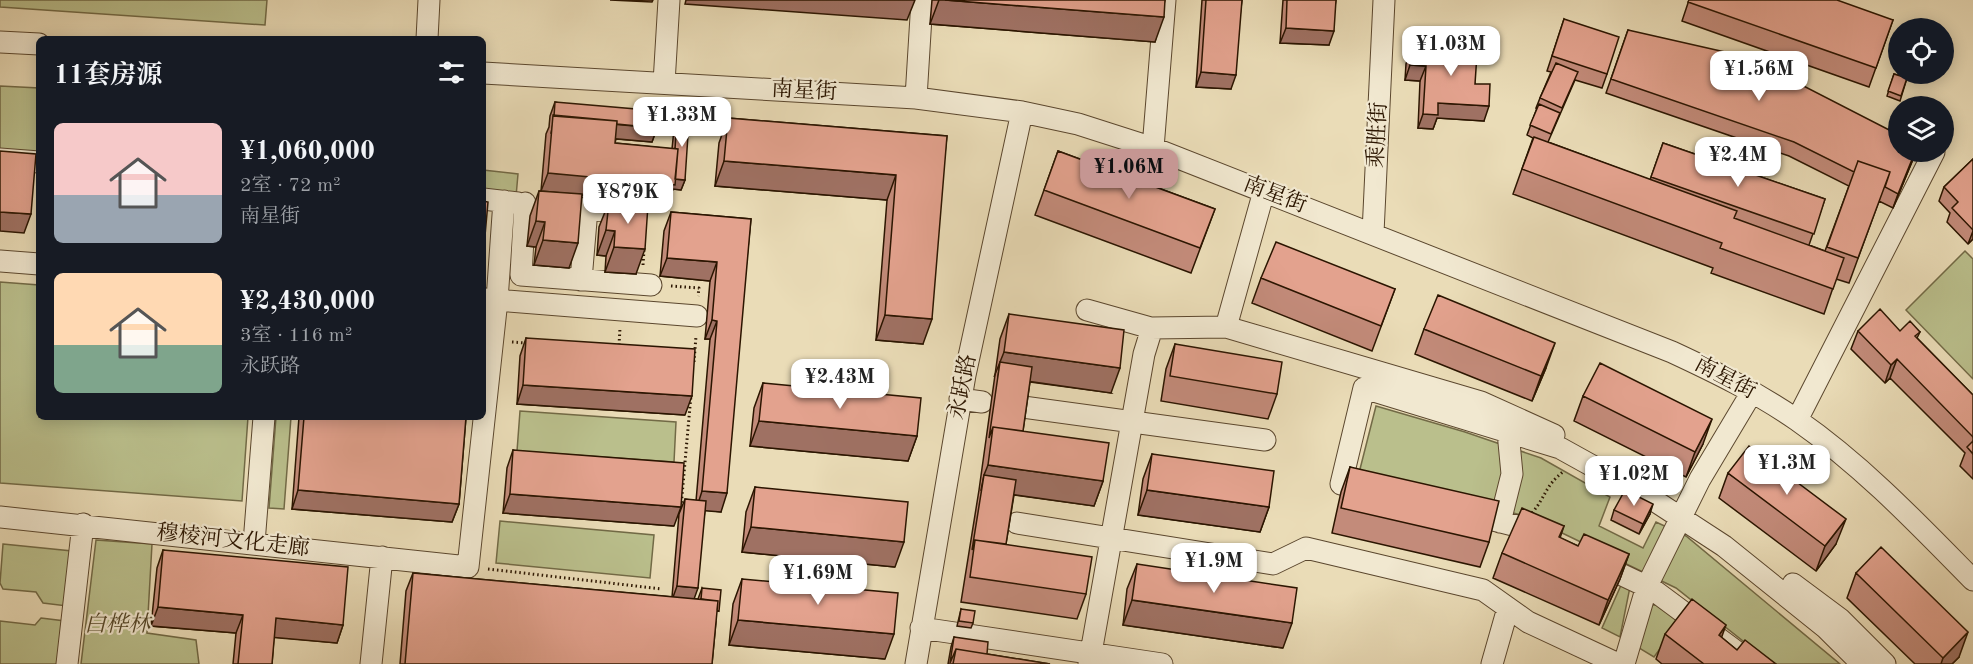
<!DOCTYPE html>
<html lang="zh">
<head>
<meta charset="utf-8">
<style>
	:root { --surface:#171b24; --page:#242831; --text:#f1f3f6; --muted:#9ea1a6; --accent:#c59692 }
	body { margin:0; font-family:"Old Standard TT","Noto Serif SC",serif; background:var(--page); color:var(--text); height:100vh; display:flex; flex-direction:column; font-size:22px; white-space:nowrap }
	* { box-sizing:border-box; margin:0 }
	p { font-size:20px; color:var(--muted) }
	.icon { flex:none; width:33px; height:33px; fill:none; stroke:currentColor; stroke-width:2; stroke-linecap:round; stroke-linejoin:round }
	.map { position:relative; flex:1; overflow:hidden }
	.panel { position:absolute; left:36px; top:36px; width:450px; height:384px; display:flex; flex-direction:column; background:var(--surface); border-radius:9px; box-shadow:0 3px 15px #0003 }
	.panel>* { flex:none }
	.fabs { position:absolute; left:1888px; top:18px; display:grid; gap:12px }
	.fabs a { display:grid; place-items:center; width:66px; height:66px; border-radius:50%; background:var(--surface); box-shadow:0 3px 15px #0003; font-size:30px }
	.price { position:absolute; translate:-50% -51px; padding:0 14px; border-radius:12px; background:#fff; color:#222; font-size:20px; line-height:39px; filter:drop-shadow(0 2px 3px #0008) }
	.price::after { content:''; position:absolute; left:50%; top:36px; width:18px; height:14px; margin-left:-9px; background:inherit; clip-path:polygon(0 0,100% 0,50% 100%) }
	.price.active { background:var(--accent); color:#111 }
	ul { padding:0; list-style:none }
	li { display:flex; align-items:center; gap:18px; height:150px; padding:0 18px }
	li span { display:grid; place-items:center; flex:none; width:168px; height:120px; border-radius:9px; color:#555 }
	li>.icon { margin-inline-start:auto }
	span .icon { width:72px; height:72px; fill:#fffc; stroke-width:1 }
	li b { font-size:26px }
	h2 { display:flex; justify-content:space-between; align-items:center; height:72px; padding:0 18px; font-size:26px }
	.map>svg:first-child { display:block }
</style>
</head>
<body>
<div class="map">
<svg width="1973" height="664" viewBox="0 0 1973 664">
	<rect width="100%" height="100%" fill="#eadcb7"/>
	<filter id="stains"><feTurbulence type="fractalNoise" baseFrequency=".00333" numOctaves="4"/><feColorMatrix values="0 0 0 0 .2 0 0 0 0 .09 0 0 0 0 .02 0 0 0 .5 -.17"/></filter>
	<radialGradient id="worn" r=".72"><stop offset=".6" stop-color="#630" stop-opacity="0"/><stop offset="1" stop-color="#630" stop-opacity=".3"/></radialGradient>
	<path fill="#babf8c" stroke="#726a46" stroke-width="1.5" d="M0,0H267L265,25L0,7Z
		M0,86L39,88V166L0,162Z
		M483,170L518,174L515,208L483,206Z
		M1965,251L1973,259V379L1906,310Z
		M0,282L39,285V417H248L242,501L0,483Z
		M1376,406L1465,432L1541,458L1610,497L1599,526L1643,548L1656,522L1686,536L1840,664H1772L1676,588L1529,517L1359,473Z
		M520,411L676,422L674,462L517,451Z
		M276,417H291L284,509L269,508Z
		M500,521L654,535L650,578L496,563Z
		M96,540L152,544L147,633L196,640L199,664H81Z
		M3,544L72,551L67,606L43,603L36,592L3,589L0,583Z
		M1622,583L1630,587L1620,637L1602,628Z
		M1653,605H1660L1680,621L1654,657L1639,648L1647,608Z
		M41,618L65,621L61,664H0V621L35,625Z"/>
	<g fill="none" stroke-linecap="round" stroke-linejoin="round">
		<defs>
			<path id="minor" d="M427,39L429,0
				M0,42L39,44
				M483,73L916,98L1022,112L1078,124L1153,148L1672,352C1715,372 1758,393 1797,420C1863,466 1917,523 1973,580
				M664,83L669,0
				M916,98L922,0
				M1153,148L1165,0
				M0,159L39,162
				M483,199L518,203
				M525,203L521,275L651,285
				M552,206L634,213
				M1373,233L1384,0
				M0,261L39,264
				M581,280L587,209
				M484,299L697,316
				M1087,310L1151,328L1226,327L1264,191
				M1226,327L1481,402L1554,435
				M960,399L982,402
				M1023,407L1265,440
				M1797,420L1934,152
				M1371,491L1341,484L1364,388L1560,448L1652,499L1724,546L1826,628L1862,664
				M1466,513L1521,527L1539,535
				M0,517L468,567L497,300L504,201
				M1500,522L1512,474L1508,432
				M1017,523L1273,564L1306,548L1483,590L1528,622L1618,664
				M254,543L264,417
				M1597,563L1652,589L1753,664
				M1793,584L1840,619L1885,664
				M921,628L1162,664
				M67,664L83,524
				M371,664L382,557
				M916,664L965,375L1022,112
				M1089,664L1144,354L1152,328
				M1492,664L1508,608
				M1624,664L1647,586L1700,479L1752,392"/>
		</defs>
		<use href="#minor" stroke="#5b472e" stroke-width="23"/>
		<path stroke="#2b1500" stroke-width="3" stroke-dasharray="1.5 3" stroke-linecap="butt" d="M643,265L644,250
			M671,286L699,288L698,296
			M512,342L526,343
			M619,345L620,328
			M694,362L696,336
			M681,507L691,395
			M1532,513C1547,495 1544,487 1564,471
			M488,569L662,589"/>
		<use href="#minor" stroke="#f1e8d0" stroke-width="21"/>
	</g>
	<path fill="#c38b7a" stroke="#2b1500" stroke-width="1.5" d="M932,0H1165L1155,42L930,24Z
		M1202,0H1242L1231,89L1196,87Z
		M1283,0H1336L1329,45L1280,43Z
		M1689,0L1893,20L1869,87L1682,21Z
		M1564,19L1607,74L1602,88L1575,80L1548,142L1650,180L1663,143L1825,199L1809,245L1825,251L1849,186L1789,156L1606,93L1628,30L1916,152L1893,208L1879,201L1849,283L1836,279L1824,314L1711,273L1713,268L1513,194L1533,138L1527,135L1537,108H1536L1540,98L1551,72L1547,71Z
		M1462,37L1475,84L1484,121L1437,118L1433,129L1418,128L1420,81L1405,80L1406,64L1411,49L1456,52Z
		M1894,74L1907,78L1900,101L1887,96Z
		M555,102L657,128L652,142L616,139L615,143L672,149L674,129L677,119L685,180L681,190L673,189L668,203L582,195L569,268L534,265L536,247L527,246L530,216L539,191H541L546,134L549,127L550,116Z
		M728,118L947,136L923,344L876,340L887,200L715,186L719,143Z
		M1058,151L1215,209L1191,273L1035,215Z
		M1973,159V239L1968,244L1947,222L1950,213L1939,201L1944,187Z
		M609,202L636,274L605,272L606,256L597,255L599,227Z
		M671,212L751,219L721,512L705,510L694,599H698L702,588L716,621L712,664H400L406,591L413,573L672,597L679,514L685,499L696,501L710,339H705L710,281L660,276L664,231Z
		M1261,278L1395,289L1372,351L1252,303Z
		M1009,314L1111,393L1030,382L1023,431L1103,481L1094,506L1014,495L1006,544L1086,594L1077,619L961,602L979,490L1000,339Z
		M1424,329L1546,368L1532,401L1415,354Z
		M1858,331H1900L1920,332L1917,338L1973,395V479L1960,466L1965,453L1890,378L1885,383L1851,349Z
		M526,338L685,415L517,404L520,356Z
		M1175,344L1277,394L1268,419L1161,401L1166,369Z
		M763,383L917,436L908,461L750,446L754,408Z
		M1583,396L1703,444L1686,477L1574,421Z
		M299,417H466L459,504L452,522L292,509Z
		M513,450L674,526L503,513L507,468Z
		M1152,454L1269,507L1260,532L1138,515L1143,479Z
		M1350,467L1489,542L1480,567L1332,533L1341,492Z
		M1728,473L1836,544L1816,571L1719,498Z
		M755,487L895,567L742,552L746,512Z
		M1614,510L1650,514L1639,534L1611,520Z
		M1564,526L1560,538L1578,546L1629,554L1620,579L1599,625L1493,578L1502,553Z
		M163,550L343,625L337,643L274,637L272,664H233L236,633L151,626L157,568Z
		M1137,564L1283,648L1123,625L1127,589Z
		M1856,573L1959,657L1952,664H1915L1847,598Z
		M742,579L885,659L729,645L733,604Z
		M961,609L973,623L971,628L957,626Z
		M1665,634L1722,638L1737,650L1776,664H1662L1656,659Z
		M954,637L987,654L1050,664H948L951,647Z"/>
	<path fill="#9f7163" stroke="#2b1500" stroke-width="1.5" d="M610,0H653L652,2Z
		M686,0H915L907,20L685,4Z
		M939,0H945L1164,17L1155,42L930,24Z
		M1286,28L1334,31L1329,45L1280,43Z
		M1410,65L1426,66L1420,81L1405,80Z
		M1201,72L1236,75L1231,89L1196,87Z
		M1438,103L1489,106L1484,121L1437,118L1433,129L1418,128L1423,114Z
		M554,119L657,128L652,142L551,133Z
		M1916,152L1893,208L1898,194Z
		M724,161L896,175L887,200L715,186Z
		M548,173L673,179L685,180L681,190L673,189L668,203L541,191Z
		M0,212L31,214L24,233L0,231Z
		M536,221L545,222L536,247L527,246Z
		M606,230L615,231L606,256L597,255Z
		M1973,231V239L1968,244Z
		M543,240L578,243L569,268L534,265Z
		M614,247L645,249L636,274L605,272Z
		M667,258L717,262L710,281L660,276Z
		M885,315L932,319L923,344L876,340Z
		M712,320L717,321L710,339H705Z
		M1555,343L1546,368L1532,401L1541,376Z
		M1004,352L1120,368L1111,393L998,377L1000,362L994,377Z
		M1897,359L1890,378L1885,383L1891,365Z
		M523,385L692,396L685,415L517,404Z
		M1712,419L1703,444L1686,477L1695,452Z
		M759,421L917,436L908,461L750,446Z
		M988,465L1103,481L1094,506L981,490L984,475Z
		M298,490L459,504L452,522L292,509Z
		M1147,490L1269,507L1260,532L1138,515Z
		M702,491L727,493L721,512L696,510Z
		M510,494L681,507L674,526L503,513Z
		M1653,504L1650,514L1639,534L1643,524Z
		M1846,519L1836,544L1816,571L1825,546Z
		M751,527L904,542L895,567L742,552Z
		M1629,554L1620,579L1599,625L1608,600Z
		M677,586L698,588L693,602L672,600Z
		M1132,600L1292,623L1283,648L1123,625Z
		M158,607L243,615L236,633L151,626Z
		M276,618L343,625L337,643L269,637Z
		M738,620L894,634L885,659L729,645Z
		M1726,625L1717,650L1719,635Z
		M1968,632L1959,657L1952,664H1941L1943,658Z"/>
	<path fill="#e3a28e" stroke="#2b1500" stroke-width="1.5" d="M945,0H1165L1164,17Z
		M1206,0H1242L1236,75L1201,72Z
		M1287,0H1336L1334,31L1286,28Z
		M1689,0H1837L1893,20L1876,68L1688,2Z
		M1564,19L1619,37L1607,74L1552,56Z
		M1628,30L1747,57L1899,135V152H1915L1898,194L1885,187L1890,172L1858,161L1854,172L1794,142L1611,79Z
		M1462,37L1478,39L1475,84H1490L1489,106L1438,103V115L1423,114L1426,66L1410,65L1411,49L1460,52Z
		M1556,63L1578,72L1562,108L1540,98Z
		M1894,74L1907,78L1901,96L1888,91Z
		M555,102L659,111L657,128L617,124V121L554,116Z
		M1539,104L1560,113L1551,134L1530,125Z
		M553,115L617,121L615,143L678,149L675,185L548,173Z
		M728,118L947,136L932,319L885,315L896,175L724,161Z
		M677,119L689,120L685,180L675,179L678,149H675Z
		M483,120H484L483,140Z
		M1534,137L1737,211L1734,218L1844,258L1833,289L1720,248L1722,243L1522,169Z
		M1663,143L1825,199L1814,234L1651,177Z
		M0,151L36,154L31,214L0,212Z
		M1058,151L1215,209L1200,248L1044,190Z
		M1973,159V230L1952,208L1958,202L1944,187Z
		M1858,161L1890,172L1858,258L1827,247Z
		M539,191L582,194L578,243L543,240L545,222L536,221Z
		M483,201L488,202L484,247H483Z
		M609,202L648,205L645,249L614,247L615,231L606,230Z
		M671,212L751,219L727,493L702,491L717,321L712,320L717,262L667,258Z
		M1276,242L1395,289L1381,326L1261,278Z
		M1438,295L1555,343L1541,376L1424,329Z
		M1880,309L1900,331L1910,321L1920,332L1915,336L1973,395V437L1897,359L1891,365L1858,331Z
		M1009,314L1124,330L1120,368L1004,352Z
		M526,338L695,349L692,396L523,385Z
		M1175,344L1282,362L1277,394L1170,376Z
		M1000,362L1032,367L1023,431L993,427L989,438Z
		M1600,363L1712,419L1695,452L1583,396Z
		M763,383L921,398L917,436L759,421Z
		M304,417H466L459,504L298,490Z
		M993,427L1109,443L1103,481L988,465Z
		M1973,441V454L1967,447Z
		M1749,446L1846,519L1825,546L1728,473Z
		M513,450L684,463L681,507L510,494Z
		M1152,454L1274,471L1269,507L1147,490Z
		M1350,467L1499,501L1489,542L1341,508Z
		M984,475L1016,480L1006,544L975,540L972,550Z
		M755,487L908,502L904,542L751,527Z
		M1625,490L1653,504L1643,524L1614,510Z
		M685,499L706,501L698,588L677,586Z
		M1522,508L1564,526L1559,537L1578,546L1584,534L1629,554L1608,600L1502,553Z
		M975,540L1092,557L1086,594L970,577Z
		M1881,547L1968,632L1943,658L1856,573Z
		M163,550L348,567L343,625L276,618L272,664H238L243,615L158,607Z
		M1137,564L1297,588L1292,623L1132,600Z
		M413,573L718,601L712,664H405Z
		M742,579L898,593L894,634L738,620Z
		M702,588L721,590L719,611L717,610L718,601L701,599Z
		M1692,599L1726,625L1719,635L1737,650L1745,640L1776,664H1704L1665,634Z
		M961,609L975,611L973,623L959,621Z
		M954,637L988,642L987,654L956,649L950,663Z
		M956,649L1050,664H953Z"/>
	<g text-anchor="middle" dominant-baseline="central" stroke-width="4.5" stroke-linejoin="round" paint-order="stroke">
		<g font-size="22" fill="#2b1500" stroke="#f1e8d0">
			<text transform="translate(804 91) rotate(3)">南星街</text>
			<text transform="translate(1378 135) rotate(-87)">乘胜街</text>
			<text transform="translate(1275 195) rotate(21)">南星街</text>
			<text transform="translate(1725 378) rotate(28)">南星街</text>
			<text transform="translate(963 387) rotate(-79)">永跃路</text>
			<text transform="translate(233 541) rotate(6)">穆棱河文化走廊</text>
		</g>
		<g font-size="22" font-style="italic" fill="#56482a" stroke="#f1e8d0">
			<text x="117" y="625">白桦林</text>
		</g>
	</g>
	<rect width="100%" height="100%" filter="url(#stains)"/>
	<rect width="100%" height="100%" fill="url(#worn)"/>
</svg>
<div class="fabs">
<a><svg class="icon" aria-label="locate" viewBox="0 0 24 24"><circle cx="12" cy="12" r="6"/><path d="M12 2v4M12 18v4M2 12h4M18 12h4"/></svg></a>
<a><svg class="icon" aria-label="layers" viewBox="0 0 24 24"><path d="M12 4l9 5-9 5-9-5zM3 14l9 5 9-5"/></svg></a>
</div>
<b class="price" style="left:1451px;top:77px">¥1.03M</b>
<b class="price" style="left:1759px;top:102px">¥1.56M</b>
<b class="price" style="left:682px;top:148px">¥1.33M</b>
<b class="price" style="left:1738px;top:188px">¥2.4M</b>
<b class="price active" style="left:1129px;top:200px">¥1.06M</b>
<b class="price" style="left:628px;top:225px">¥879K</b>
<b class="price" style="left:840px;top:410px">¥2.43M</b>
<b class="price" style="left:1787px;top:496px">¥1.3M</b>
<b class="price" style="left:1634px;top:507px">¥1.02M</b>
<b class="price" style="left:1214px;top:594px">¥1.9M</b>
<b class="price" style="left:818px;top:606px">¥1.69M</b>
<section class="panel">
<h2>11套房源<svg class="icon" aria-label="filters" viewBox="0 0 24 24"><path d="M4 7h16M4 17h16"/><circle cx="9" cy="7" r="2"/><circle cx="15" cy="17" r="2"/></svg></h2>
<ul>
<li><span style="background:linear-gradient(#f6c9c9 60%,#9aa5b1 0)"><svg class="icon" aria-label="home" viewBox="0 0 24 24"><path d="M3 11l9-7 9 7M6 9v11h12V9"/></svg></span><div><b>¥1,060,000</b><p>2室 · 72 m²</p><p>南星街</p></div></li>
<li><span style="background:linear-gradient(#ffd9b3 60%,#7fa58c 0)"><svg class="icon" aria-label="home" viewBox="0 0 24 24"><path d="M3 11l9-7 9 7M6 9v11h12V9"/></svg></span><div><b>¥2,430,000</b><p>3室 · 116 m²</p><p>永跃路</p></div></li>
</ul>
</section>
</div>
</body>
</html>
